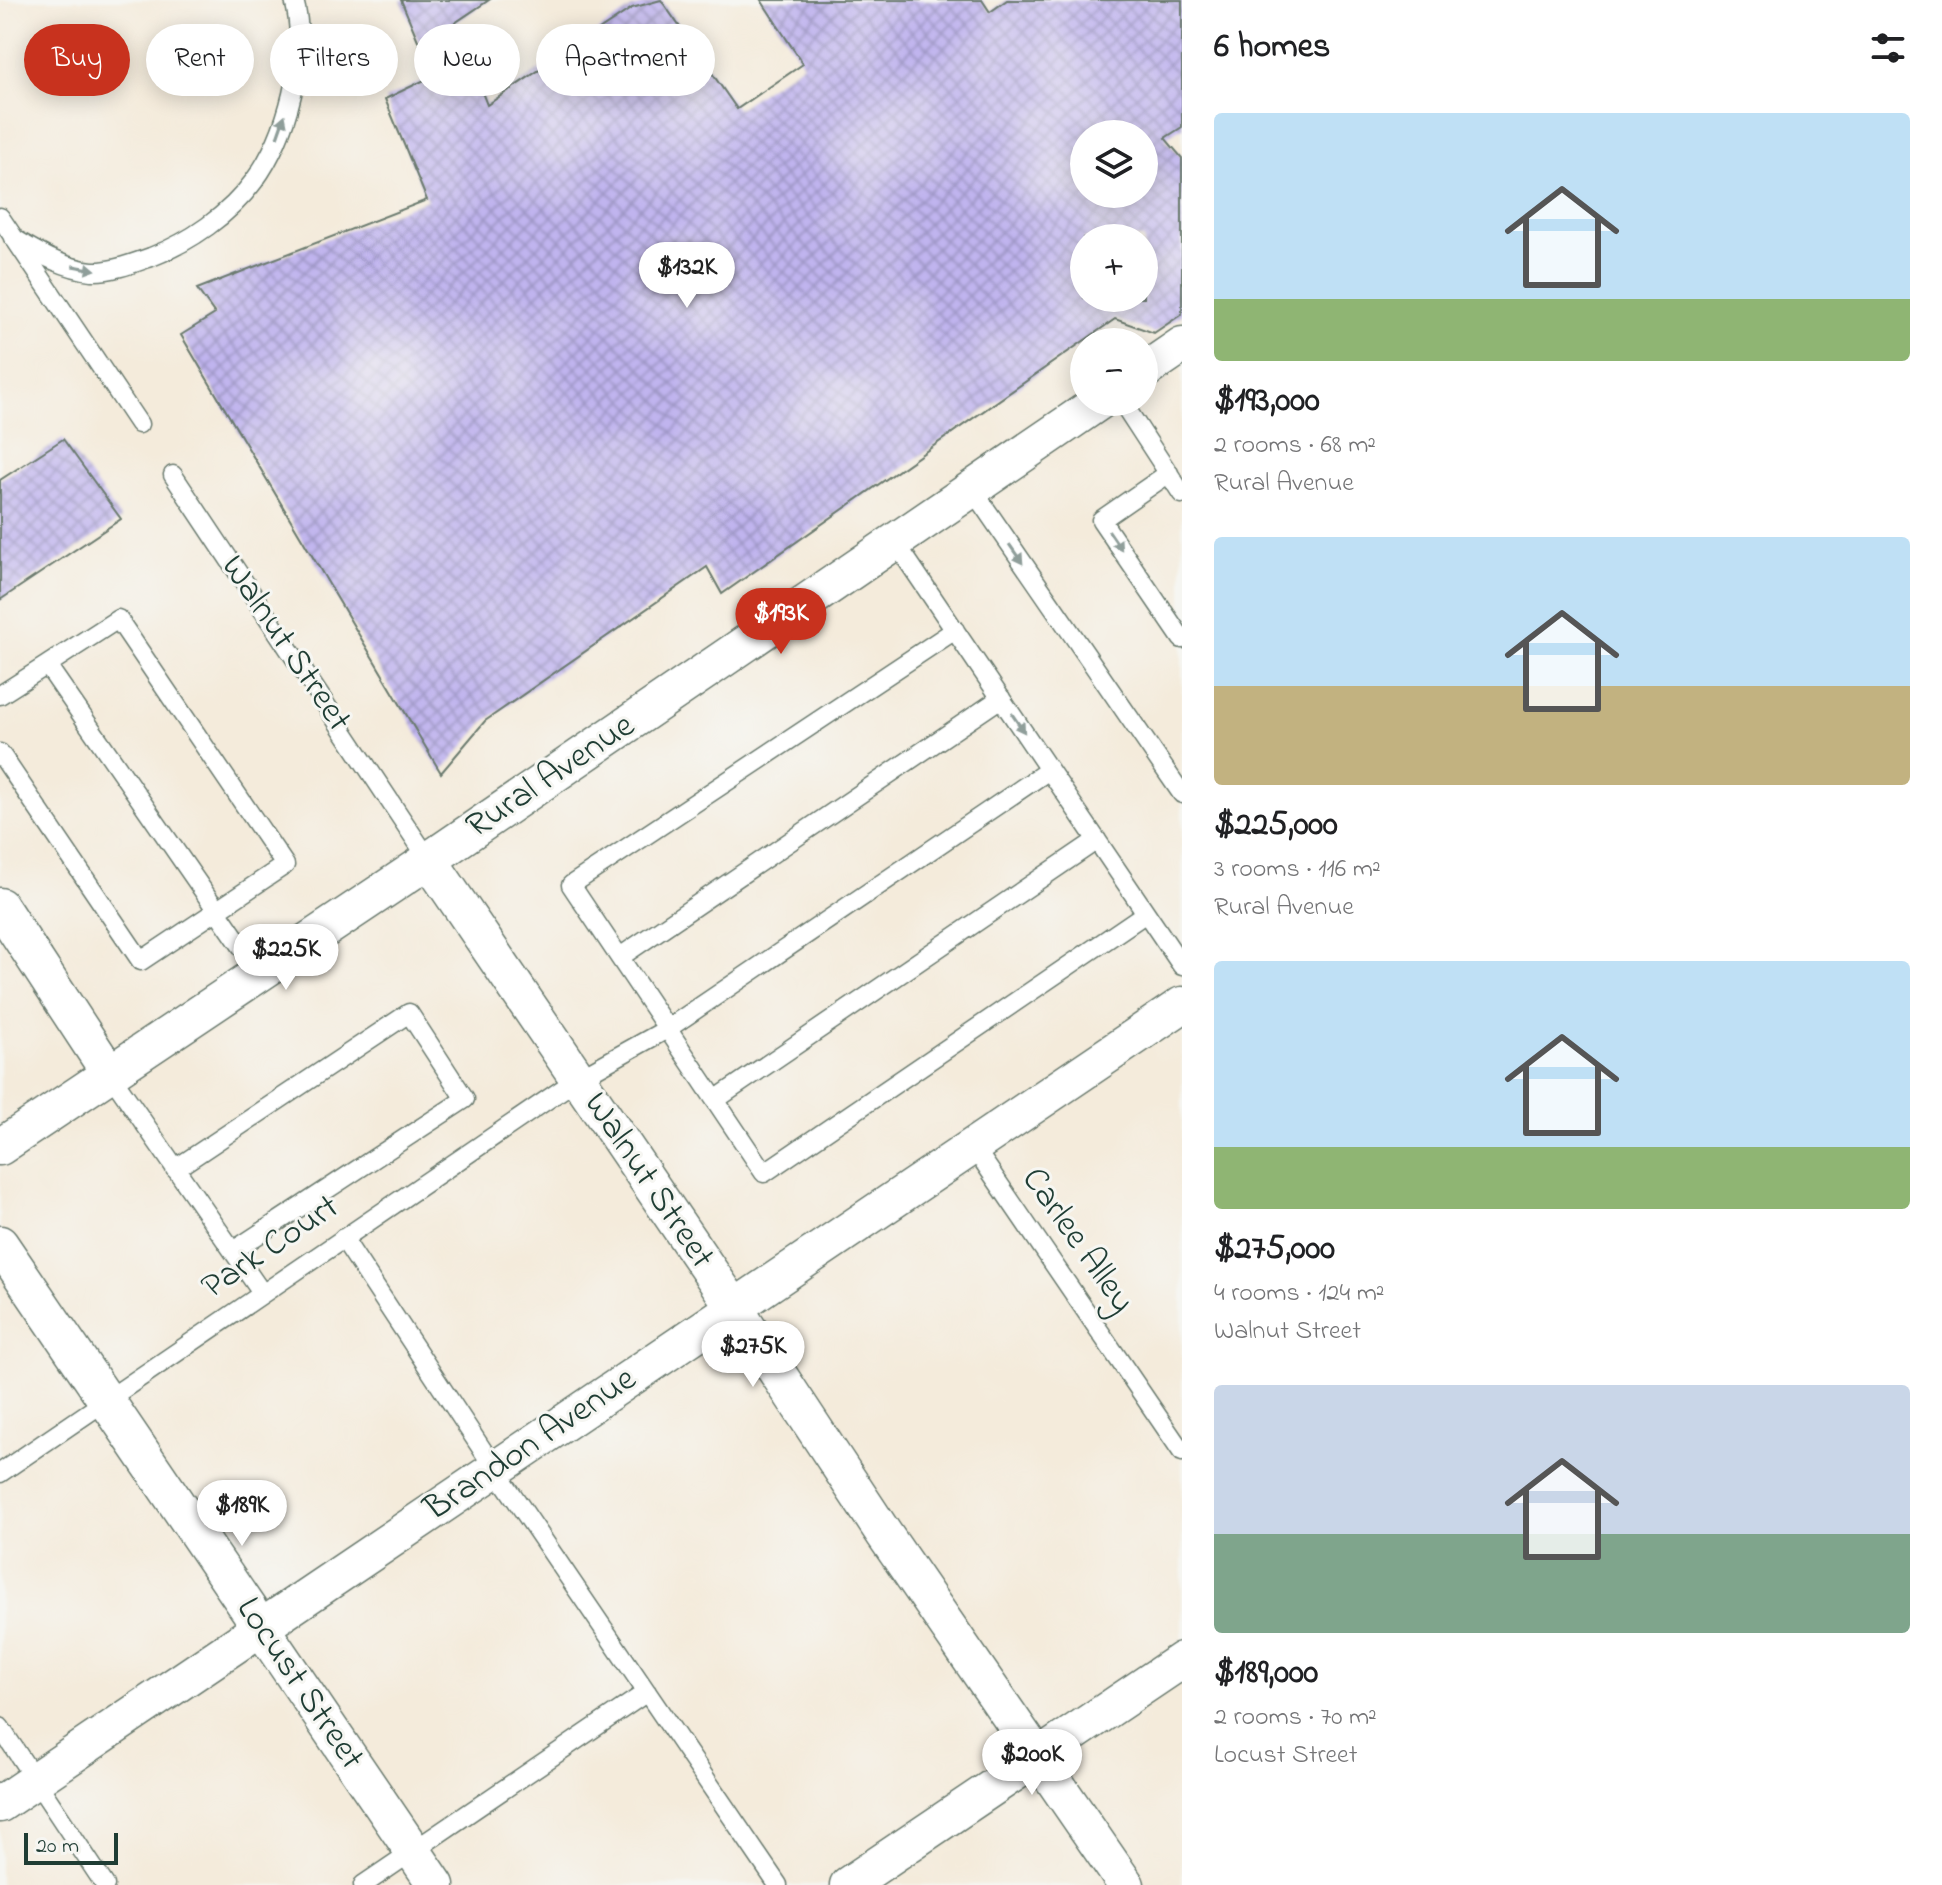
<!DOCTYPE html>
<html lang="en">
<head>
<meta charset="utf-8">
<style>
	:root { --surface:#fff; --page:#f6f6f6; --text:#202124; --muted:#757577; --accent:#c8321e }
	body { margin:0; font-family:"Indie Flower",sans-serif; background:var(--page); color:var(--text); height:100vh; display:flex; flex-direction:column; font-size:30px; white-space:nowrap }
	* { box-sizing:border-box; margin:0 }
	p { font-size:26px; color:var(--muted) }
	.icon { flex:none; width:44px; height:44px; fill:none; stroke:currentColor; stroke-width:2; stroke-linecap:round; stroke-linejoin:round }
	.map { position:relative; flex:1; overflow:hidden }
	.details { display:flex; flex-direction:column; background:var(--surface); width:760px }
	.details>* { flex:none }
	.banner { position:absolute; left:24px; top:24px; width:760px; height:72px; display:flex; gap:16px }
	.controls { position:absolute; left:1070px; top:120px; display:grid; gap:16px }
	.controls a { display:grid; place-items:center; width:88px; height:88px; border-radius:50%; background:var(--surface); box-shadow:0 4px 20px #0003; font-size:40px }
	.scale { position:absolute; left:24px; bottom:20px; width:94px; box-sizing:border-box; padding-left:8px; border:4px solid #1f3d34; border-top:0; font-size:22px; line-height:28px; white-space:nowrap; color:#1f3d34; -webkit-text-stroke:6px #f6f6f2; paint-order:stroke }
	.price { position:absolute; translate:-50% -68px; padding:0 18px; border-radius:28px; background:#fff; color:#222; font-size:26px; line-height:52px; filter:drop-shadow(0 2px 4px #0008) }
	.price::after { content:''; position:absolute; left:50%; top:48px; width:24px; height:18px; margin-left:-12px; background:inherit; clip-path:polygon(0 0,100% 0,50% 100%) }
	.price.current { background:var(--accent); color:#fff }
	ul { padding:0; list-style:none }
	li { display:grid; align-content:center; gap:16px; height:424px; padding:0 32px }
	li span { display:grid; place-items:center; height:248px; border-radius:8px; color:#555 }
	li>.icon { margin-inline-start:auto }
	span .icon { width:144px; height:144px; fill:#fffc; stroke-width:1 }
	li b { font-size:34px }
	h2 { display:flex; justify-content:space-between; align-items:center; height:96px; padding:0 32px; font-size:34px }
	.tag { padding:0 28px; border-radius:36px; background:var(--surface); box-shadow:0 4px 20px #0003; font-size:28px; line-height:72px }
	.tag.current { background:var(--accent); color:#fff }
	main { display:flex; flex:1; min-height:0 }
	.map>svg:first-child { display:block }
</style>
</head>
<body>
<main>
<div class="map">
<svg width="1182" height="1885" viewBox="0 0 1182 1885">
	<defs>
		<pattern id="building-cross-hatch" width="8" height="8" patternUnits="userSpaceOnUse" patternTransform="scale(2)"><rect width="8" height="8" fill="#c0b4ee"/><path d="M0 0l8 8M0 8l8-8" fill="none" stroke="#9b94c2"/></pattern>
	</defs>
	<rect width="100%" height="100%" fill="#f6f6f2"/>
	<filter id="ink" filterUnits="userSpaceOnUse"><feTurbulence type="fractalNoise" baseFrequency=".0125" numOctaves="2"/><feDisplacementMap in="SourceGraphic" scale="16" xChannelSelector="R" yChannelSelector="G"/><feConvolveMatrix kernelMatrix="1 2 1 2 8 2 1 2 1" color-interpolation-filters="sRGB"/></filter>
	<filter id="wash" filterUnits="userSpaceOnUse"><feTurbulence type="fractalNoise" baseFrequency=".006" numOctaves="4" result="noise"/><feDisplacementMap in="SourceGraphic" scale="32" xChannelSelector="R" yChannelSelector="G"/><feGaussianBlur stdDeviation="1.8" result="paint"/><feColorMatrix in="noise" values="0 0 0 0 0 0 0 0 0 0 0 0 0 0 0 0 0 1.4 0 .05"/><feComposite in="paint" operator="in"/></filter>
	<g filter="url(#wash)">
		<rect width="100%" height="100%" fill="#f4ebdb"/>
		<g id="blocks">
			<path fill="url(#building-cross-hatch)" fill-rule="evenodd" d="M401,0H489L455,23L487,105L632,8L661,0L737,109L803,64L761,0H982L990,12L1007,0H1182V127L1165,138L1182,158V314L1154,333L1115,319L722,594L707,567L485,721L441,773L181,335L215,314L197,289L427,200L385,99L433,76ZM1084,134H1144V194H1084ZM1084,238H1144V298H1084Z
				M63,439L121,519L0,600V480Z"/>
		</g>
	</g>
	<g filter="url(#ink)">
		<use href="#blocks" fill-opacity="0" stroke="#6a7a6e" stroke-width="2"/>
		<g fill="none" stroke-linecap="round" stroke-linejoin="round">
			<defs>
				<path id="service" d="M0,217L139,424
					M13,238C39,253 62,268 92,271C111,272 134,263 151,257C190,242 229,215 254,181C287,136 309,55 294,0
					M1122,402L1182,494
					M1169,473L1101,520L1182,639
					M173,475L429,860
					M972,489L1182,794
					M895,542L1182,966
					M955,630L571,885L764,1173L1146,913
					M0,695L47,665L260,973
					M0,753L141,961L285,865L118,619L47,665
					M620,957L1001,698
					M110,1074L262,1293
					M715,1100L1097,840
					M973,1146L1182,1452
					M175,1169L409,1013L465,1099L233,1251
					M343,1238L495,1469L778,1885
					M0,1473L579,1078L667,1029L1049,770
					M0,1727L105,1885
					M363,1885L647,1692"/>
				<path id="minor" d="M1144,371L1182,345
					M429,860L734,1307L884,1534L1126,1885
					M0,906L110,1074
					M0,1147L429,860L1099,402
					M0,1244L436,1885
					M0,1804L1182,1005
					M848,1885L1182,1660"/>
			</defs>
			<use href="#service" stroke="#6a7a6e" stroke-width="21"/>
			<use href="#minor" stroke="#6a7a6e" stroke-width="39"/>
			<use href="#service" stroke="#fff" stroke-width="18"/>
			<use href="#minor" stroke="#fff" stroke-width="36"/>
		</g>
		<defs><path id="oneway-solid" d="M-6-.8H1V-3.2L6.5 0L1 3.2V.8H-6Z" transform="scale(2)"/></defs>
		<g fill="#8f9e9a">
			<use href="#oneway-solid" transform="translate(281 126) rotate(-71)"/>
			<use href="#oneway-solid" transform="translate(84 268) rotate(10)"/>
			<use href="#oneway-solid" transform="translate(1115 540) rotate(56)"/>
			<use href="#oneway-solid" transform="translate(1016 554) rotate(55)"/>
			<use href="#oneway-solid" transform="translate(1018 723) rotate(56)"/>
		</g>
	</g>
	<g text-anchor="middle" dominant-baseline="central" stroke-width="6" stroke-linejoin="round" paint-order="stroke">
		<g font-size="36" fill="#1f3d34" stroke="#f6f6f2">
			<text transform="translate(285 644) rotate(56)">Walnut Street</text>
			<text transform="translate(551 777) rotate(-34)">Rural Avenue</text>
			<text transform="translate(648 1181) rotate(56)">Walnut Street</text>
			<text transform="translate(1077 1241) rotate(55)">Carlee Alley</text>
			<text transform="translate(271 1248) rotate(-34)">Park Court</text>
			<text transform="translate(531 1445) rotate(-34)">Brandon Avenue</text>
			<text transform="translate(299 1684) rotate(56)">Locust Street</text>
		</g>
	</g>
</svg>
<div class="controls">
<a><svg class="icon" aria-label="layers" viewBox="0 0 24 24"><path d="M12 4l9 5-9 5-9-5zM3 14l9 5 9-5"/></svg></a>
<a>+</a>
<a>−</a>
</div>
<div class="scale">20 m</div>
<b class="price" style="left:687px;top:310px">$132K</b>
<b class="price current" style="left:781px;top:656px">$193K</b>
<b class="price" style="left:286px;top:992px">$225K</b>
<b class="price" style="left:753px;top:1389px">$275K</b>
<b class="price" style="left:242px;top:1548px">$189K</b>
<b class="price" style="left:1032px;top:1797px">$200K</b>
<div class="banner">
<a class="tag current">Buy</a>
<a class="tag">Rent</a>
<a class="tag">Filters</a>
<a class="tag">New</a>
<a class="tag">Apartment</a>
</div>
</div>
<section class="details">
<h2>6 homes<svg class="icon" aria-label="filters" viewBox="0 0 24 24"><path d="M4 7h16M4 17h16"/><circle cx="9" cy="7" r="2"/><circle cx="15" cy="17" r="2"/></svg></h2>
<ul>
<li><span style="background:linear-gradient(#bfe0f5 75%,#8fb573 0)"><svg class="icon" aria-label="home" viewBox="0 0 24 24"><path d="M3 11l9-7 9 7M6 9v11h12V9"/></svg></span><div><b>$193,000</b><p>2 rooms · 68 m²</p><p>Rural Avenue</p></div></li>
<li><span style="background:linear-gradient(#bfe0f5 60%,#c2b280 0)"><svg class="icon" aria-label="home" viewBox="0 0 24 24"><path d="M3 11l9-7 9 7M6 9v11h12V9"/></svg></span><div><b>$225,000</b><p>3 rooms · 116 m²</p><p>Rural Avenue</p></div></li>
<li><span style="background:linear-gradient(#bfe0f5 75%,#8fb573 0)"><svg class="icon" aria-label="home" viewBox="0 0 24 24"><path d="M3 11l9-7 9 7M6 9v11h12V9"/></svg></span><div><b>$275,000</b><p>4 rooms · 124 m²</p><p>Walnut Street</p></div></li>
<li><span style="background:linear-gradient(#c9d6e8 60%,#7fa58c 0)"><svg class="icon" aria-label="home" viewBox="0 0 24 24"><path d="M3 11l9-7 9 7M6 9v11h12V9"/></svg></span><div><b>$189,000</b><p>2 rooms · 70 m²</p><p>Locust Street</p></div></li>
</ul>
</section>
</main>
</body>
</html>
